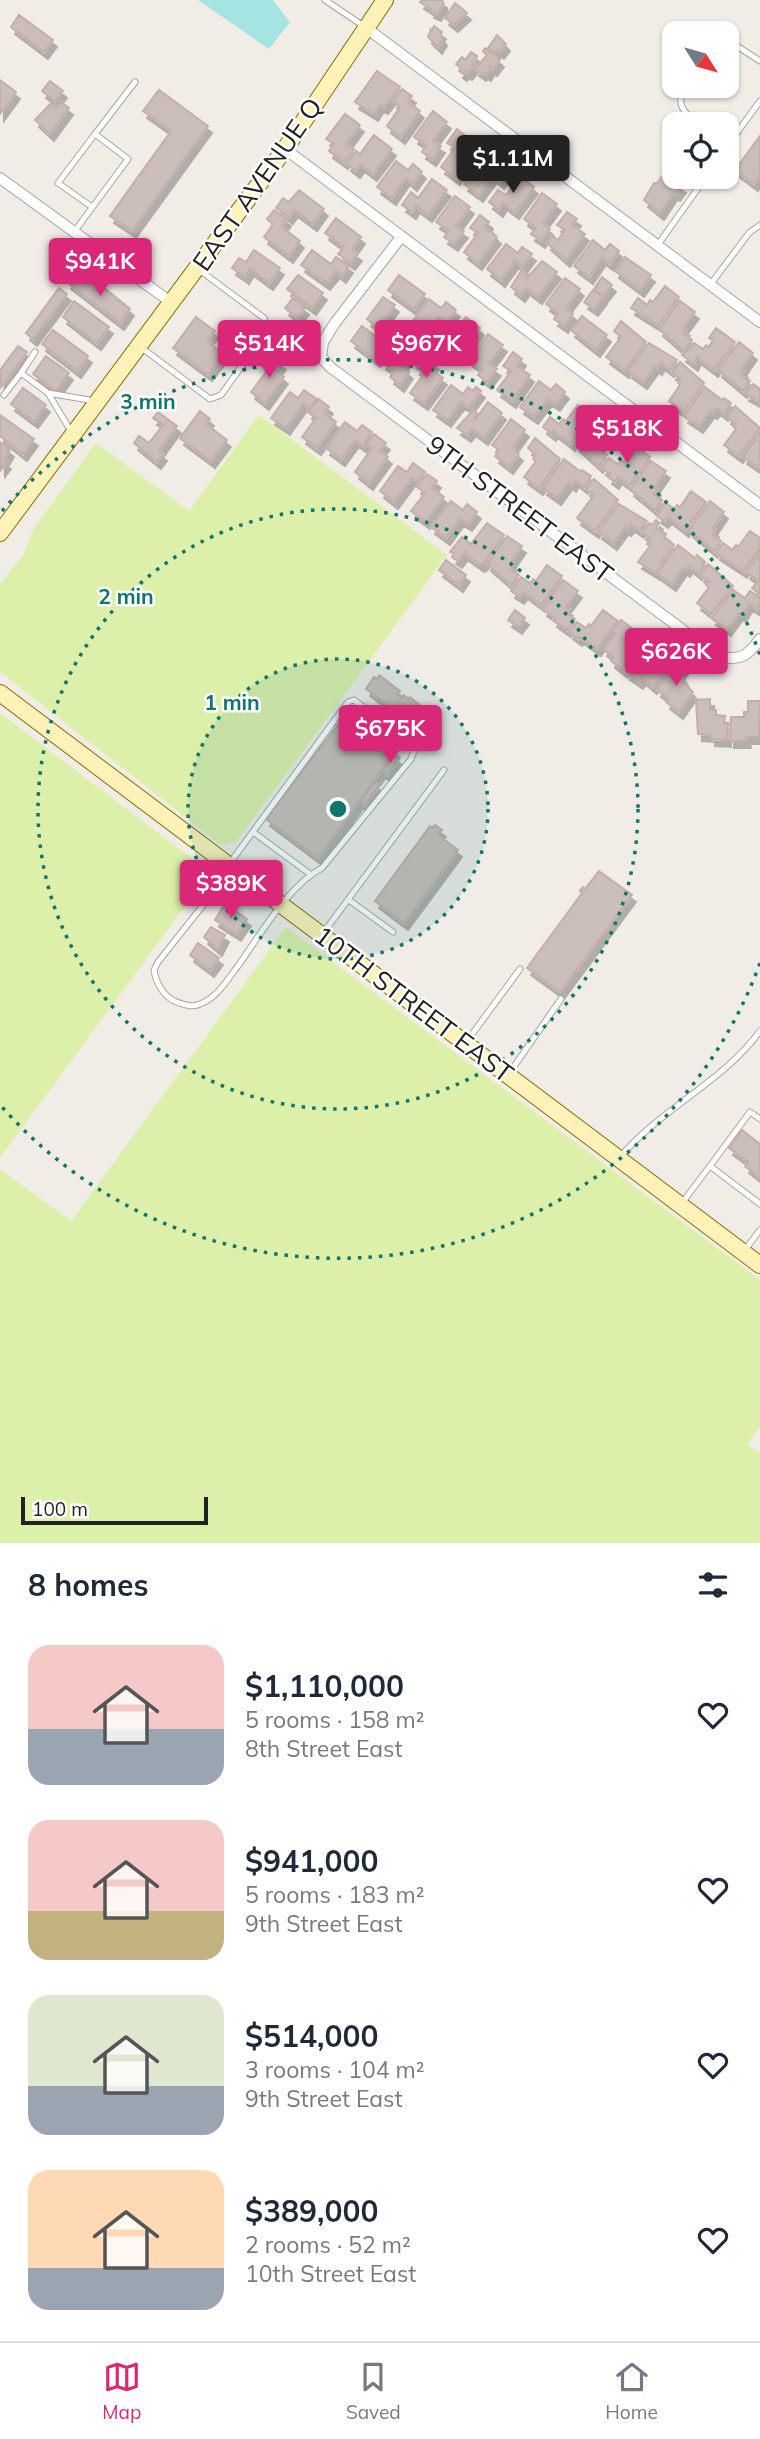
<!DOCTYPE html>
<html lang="en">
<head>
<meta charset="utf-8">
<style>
	:root { --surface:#fff; --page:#f2f2f3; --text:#1f2937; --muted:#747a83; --line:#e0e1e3; --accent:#db2777 }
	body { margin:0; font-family:Mulish,sans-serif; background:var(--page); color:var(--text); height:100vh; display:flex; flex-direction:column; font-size:26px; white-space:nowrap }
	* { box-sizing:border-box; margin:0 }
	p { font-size:23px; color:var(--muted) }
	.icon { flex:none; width:38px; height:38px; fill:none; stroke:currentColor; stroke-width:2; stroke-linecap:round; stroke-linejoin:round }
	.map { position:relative; height:1543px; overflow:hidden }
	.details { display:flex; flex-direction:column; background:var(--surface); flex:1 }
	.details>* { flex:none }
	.needle { width:46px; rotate:127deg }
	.controls { position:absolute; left:662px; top:21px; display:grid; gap:14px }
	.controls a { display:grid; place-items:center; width:77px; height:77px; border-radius:14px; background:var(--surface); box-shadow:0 2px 5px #0004; font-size:35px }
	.scale { position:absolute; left:21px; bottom:18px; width:187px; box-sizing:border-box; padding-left:7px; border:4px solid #212121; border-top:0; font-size:19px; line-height:24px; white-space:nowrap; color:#212121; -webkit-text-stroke:5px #fff; paint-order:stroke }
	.price { position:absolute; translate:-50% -60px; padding:0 16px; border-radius:7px; background:var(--accent); color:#fff; font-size:23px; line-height:46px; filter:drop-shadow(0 2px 4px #0008) }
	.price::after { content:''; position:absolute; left:50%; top:42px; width:21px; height:16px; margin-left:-10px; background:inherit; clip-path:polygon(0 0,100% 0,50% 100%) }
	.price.on { background:#222; color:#fff }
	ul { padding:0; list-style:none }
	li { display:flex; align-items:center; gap:21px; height:175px; padding:0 28px }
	li span { display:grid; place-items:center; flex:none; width:196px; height:140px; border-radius:21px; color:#555 }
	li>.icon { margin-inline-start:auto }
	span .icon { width:84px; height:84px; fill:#fffc; stroke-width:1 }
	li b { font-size:30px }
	h2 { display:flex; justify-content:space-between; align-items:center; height:84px; padding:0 28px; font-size:30px }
	.menu { display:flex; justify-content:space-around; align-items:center; height:98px; border-top:2px solid var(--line); background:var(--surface); font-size:19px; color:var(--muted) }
	.menu a { display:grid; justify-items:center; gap:4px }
	.menu .on { color:var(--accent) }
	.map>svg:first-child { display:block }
</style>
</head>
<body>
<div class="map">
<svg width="760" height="1543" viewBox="0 0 760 1543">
	<defs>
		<filter id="shadow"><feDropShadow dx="4" dy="7" stdDeviation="0" flood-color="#0004"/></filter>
	</defs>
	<rect width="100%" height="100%" fill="#f2ece7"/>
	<path fill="#ddf0aa" d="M259,415L447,555L236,842L221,845L0,672V584L23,555L34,528L96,443L189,511Z
		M0,713L210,872L0,1158Z
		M286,927L760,1280V1426L747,1444L760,1454V1543H0V1169L71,1221Z"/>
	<path fill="#a4e4e3" d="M198,0H273L290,22L269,49Z"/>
	<path fill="#cbbdba" stroke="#c6aea8" stroke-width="2" filter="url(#shadow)" d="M422,0H442L444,4L437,14L430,11L431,9L420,2Z
		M455,3L467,13L454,25L445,18Z
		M19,15L53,40L44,52L11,27Z
		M434,26L442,32L440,34L443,39L438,47L428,37L431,29L432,30Z
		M497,35L506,44L500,52L497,50L495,53L488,48Z
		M485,48L500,60L493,69L489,66L490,69L487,74L484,72L482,74L475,69L487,55L483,51Z
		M471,52L477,56L476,61L472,64L474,66L468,73L466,71L463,74L459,71L461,68L456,64L462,57L465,60Z
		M377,71L400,87L384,107L380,105L374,114L355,102Z
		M0,80L16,92L0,114Z
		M50,81L63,91L55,101L42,91Z
		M402,89L412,96L408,102L420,111L401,137L387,126L400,107L393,101Z
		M159,90L208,126L132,231L110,216L171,131L143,111Z
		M61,102L69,108L50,134L35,120L50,104L56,108Z
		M433,111L447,122L433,141L441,146L432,159L422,152L426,145L414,137Z
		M345,114L360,125L346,144L354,149L344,162L329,151L334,144L326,139Z
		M457,129L467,137L463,143L475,152L456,178L441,167L455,148L447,143Z
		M374,135L392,149L373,174L361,165L356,171L347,164L356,151L360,154Z
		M760,136V175L754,184L735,170Z
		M483,159L495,168L500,162L510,169L500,182L493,176L479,195L464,184Z
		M396,161L408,170L413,164L422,172L413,184L406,178L392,198L377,187Z
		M670,167L674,170V177H679L676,182L682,186L676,194L674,192L660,213L644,200L654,183L656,184Z
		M520,176L534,187L515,212L503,203L499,210L489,202L498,190L506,195Z
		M432,179L447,190L428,215L416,206L412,212L402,205L411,192L418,198Z
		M299,190L324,209L313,224L294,210L289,217L276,208L283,198L289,202Z
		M542,193L557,204L543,223L550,229L541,241L531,234L536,228L524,219Z
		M455,196L470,207L456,226L464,231L454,244L444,237L449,231L436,222Z
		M274,210L287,219L282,227L300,241L289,256L264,237L273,224L267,219Z
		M567,212L577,219L572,225L585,234L566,260L547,243L552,236L558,240L565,230L557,225Z
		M480,215L489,222L485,228L492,232L497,237L478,263L464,252L478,233L470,228Z
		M336,218L361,237L352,250L358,254L351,263L338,254L344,247L325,233Z
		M593,240L605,250L610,244L619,251L610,264L602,258L589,277L574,266Z
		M506,244L518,253L522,247L532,254L522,267L515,261L501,280L487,269Z
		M254,250L280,268L269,283L250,269L245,277L232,268L239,258L246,262Z
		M312,250L331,264L336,257L349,266L342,276L336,271L326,283L301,265Z
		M625,257L651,275L640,290L615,271Z
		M542,261L557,272L538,297L526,288L521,295L511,287L521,271L528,274L526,279Z
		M74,273L90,285L93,281L97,282L130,309L120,323L67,282Z
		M298,275L323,293L312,308L287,289Z
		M399,275L425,294L414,309L388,290Z
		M602,277L612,285L603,296L594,289Z
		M565,278L580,289L566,308L573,314L564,326L554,319L558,313L546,304Z
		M665,286L679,297L658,325L631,308L638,298L647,305L650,300L653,302Z
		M59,288L67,294L33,339L26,333Z
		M593,290L603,297L594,309L584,302Z
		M383,297L395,305L378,328L367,319Z
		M293,298L305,308L297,318L285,308Z
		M429,299L441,308L446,302L456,310L447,322L439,317L425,336L410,325Z
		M74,301L109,327L97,343L63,317Z
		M680,301L695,312L683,328L686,329L683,333L692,340L684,351L659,329Z
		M582,316L607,335L596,350L571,330Z
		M196,317L215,331L207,341L224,354L208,374L173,348Z
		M466,317L480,328L462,353L449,344L445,350L435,343L444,330L452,336Z
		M621,321L646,342L625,371L606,357L621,337L614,331Z
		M362,326L387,345L376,360L351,341Z
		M716,328L735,342L714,370L697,357L694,364L682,355L694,343L703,349L706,345L709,347L713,340L709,338Z
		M53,330L88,356L77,371L42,344Z
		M488,334L503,345L489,364L497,369L487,382L478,375L482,369L469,360Z
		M401,337L416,348L402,366L409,372L400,385L390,377L394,371L382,363Z
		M739,342L753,353L742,369L744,371L741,375L750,381L743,391L718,370Z
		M649,343L677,360L670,370L661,363L658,368L655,366L643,382L628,371Z
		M18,346L27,352L1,387L0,370Z
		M513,352L522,359L517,366L530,375L512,401L497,390L511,371L503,366Z
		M427,353L431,356L429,358L435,363L431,369L443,378L424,403L410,393L424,374L416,368Z
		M269,354L282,363L276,371L284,377L265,403L251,392L269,368L262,364Z
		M46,356L69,373L56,391L33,374Z
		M680,362L704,383L683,412L669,401L680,385L678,383L681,379L672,373Z
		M539,381L551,390L556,384L565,392L556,404L548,399L534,417L520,407Z
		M753,384L760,389V402L745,394Z
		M451,385L463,394L468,387L473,391L476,387L481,391L469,407L461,402L447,420L433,410Z
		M705,387L722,400L724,398L731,403L724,414L717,408L713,412L711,410L699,426L684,416Z
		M23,388L46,405L34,421L11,404Z
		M304,390L317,399L309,409L303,404L286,428L271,418L290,392L298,398Z
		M319,399L329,407L324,413L336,422L317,448L302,437L316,418L308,412Z
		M488,402L502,413L484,438L472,429L467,435L457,428L473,410L477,413L474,421Z
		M578,405L592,416L571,444L554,431L552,434L543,427L550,417L559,424L563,419L566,421Z
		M735,406L760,428L739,456L724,445L736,429L734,427L736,424L727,417Z
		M200,411L210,419L206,424L227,440L211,461L180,438Z
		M158,412L177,426L159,451L163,454L157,462L134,443L139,436L149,443L163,425L153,418Z
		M0,415L34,439L23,454L0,436Z
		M596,416L610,427L599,443L601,445L598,449L607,455L599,466L575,444Z
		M511,419L525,430L512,448L519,454L509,467L495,456L499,450L492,445Z
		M345,422L357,431L362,425L372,432L363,446L355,440L341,459L326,448Z
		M760,433V464L758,467L743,457Z
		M374,434L386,443L380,451L388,457L369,483L355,472L372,448L366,444Z
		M535,438L560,459L539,488L524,477L536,461L533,459L536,455L528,448Z
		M0,442L10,450L4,460L7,462L1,470Z
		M631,443L650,457L629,485L618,477L615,482L608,477L610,474L602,468L609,458L618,464L621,460L624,462L627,457L623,454Z
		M564,459L581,472L582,470L591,476L584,487L575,480L572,485L569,482L557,498L543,488Z
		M651,461L666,471L654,488L657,489L653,494L662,500L655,510L630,489Z
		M413,463L425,472L418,482L412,478L394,502L380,491L398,466L407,472Z
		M427,474L437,481L432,488L444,497L426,522L411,511L425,493L417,487Z
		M594,479L618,500L595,531L577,518L594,495L586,489Z
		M691,491L706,502L685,530L668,517L664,521L657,516L665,502L674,509L677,505L680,507Z
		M451,501L463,510L467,504L477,512L468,524L460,519L446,538L431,527Z
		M710,501L724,512L713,528L715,530L712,534L721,541L714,551L689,530Z
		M619,504L647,521L640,531L631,525L627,529L625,527L613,543L598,532Z
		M656,520L659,523L656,528L666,534L664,537L674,545L661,562L663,565L656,573L638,562L650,546L647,544L651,539L642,533L649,523L652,525Z
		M487,523L504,535L483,564L480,565L465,554L466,551L458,561L452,557L454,553L450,552L462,537L471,544Z
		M750,531L760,538V548L743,571L716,553L723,543L732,550L736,545L738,547Z
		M507,536L522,546L511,562L513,563L510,568L519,575L511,585L487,564Z
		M678,545L695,558L697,555L705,562L698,573L689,566L686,570L683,568L672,584L657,573Z
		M760,554V594L752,588L758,581L746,572Z
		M446,560L466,575L459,585L439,570Z
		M708,564L733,586L711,614L697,603L709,587L706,585L709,581L700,575Z
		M547,565L562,576L541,605L524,592L520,597L511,591L521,577L530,583L533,579L536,581Z
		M563,580L578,591L566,607L569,609L566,613L575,619L567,630L553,620L555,618L543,609Z
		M733,590L745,598L750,591L760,598V604L757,609L749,604L742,615L739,613L727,629L712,618Z
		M515,610L525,618L518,627L508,620Z
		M603,610L618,621L597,649L580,637L578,639L569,632L577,622L586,628L589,624L591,626Z
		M621,620L633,629L627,637L630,640L627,643L638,650L624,671L611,661L613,657L603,649L615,634L613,630Z
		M664,651L676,660L653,687L642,678L639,682L626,673L640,653L657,661Z
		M677,661L685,666L680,673L685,680L683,683L693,692L679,712L666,702L668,698L657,690Z
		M379,675L400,691L397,694L402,698L404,695L408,699L410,697L426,710L415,726L366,689L374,677L377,679Z
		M710,699V710H716V715L725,716L724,723H728L727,740L711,739V735L698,734L696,700Z
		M748,701H760L759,737H746L747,741H730L731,717H744V712H748Z
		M346,714L396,751L318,858L266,819Z
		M394,755L399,759L387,775L382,771Z
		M374,782L379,786L365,805L360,801Z
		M435,825L442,830L438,835L458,850L404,923L375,901L430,826L432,828Z
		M599,871L632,895L560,992L527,968L582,893L580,891L583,887L585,889Z
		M223,907L235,915L237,912L247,919L237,934L215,920Z
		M211,927L225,935L218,949L204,937Z
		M198,943L219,958L210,970L190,955Z
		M742,1130L760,1144V1178L745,1166L748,1162L729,1148Z"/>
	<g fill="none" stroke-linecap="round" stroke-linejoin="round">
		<defs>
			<path id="lane" d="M325,0L365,27
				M726,39L760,61
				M686,86C674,103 684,113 698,124
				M726,148L760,101
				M92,207L58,183L95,134
				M74,232L128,159L95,134L135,82
				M657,246L706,177
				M710,285L749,233L760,225
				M142,348L210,399L221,395L266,332L267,326L264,318L198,269
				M21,373L35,352
				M4,395L21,373L48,393
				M72,433L48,393L95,401
				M253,832L310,874
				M230,863L348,702L354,700L416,746L411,759L322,868C288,886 260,935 238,966C227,980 217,998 200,1004C192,1008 182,1004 174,1001C163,995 156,983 154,970L158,962L231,870
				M349,900L393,932
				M324,932L444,770
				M467,1041L520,969
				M510,1072L561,999
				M621,1156C661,1109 725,1080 760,1031
				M710,1166L750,1112L760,1119
				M682,1203L710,1166L760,1204
				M745,1250L760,1230"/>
			<path id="street" d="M365,27L760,322
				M285,149L760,505
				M0,178L172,303
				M401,237L335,323L323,342L321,357L330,367L719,657C741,660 747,657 760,639"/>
			<path id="secondary" d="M0,533L285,149L385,0
				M0,693L760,1265"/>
		</defs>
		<use href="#lane" stroke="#a5a5a5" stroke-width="7"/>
		<use href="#street" stroke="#a5a5a5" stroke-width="12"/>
		<use href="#secondary" stroke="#817000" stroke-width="18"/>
		<use href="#lane" stroke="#fff" stroke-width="5"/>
		<use href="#street" stroke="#fff" stroke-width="10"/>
		<use href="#secondary" stroke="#fff2b9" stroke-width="16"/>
	</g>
	<circle cx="338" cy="809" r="150" fill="#0f766e" fill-opacity=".12"/>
	<g fill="none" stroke="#0f766e" stroke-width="3.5" stroke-dasharray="3.5 7">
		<circle cx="338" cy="809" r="150"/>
		<circle cx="338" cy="809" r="300"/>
		<path d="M760 963A449 449 0 0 1 2 1107M2 511A449 449 0 0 1 760 655"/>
	</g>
	<g text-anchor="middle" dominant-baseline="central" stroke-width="5" stroke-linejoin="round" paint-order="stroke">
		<g font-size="26" fill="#212121" stroke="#fff">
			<text transform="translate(257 184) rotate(-55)">EAST AVENUE Q</text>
			<text transform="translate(520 509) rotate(37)">9TH STREET EAST</text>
			<text transform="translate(414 1004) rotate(37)">10TH STREET EAST</text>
		</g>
	</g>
	<circle cx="338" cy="809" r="10" fill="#0f766e" stroke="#fff" stroke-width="3.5"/>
	<g font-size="21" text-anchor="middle" font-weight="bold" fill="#0f766e" stroke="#fff" stroke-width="5" stroke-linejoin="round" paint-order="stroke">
		<text x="148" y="409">3 min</text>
		<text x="126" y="604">2 min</text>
		<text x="232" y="710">1 min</text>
	</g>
</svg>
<div class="controls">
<a><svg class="needle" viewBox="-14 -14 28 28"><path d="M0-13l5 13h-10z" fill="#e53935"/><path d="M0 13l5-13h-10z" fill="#747a83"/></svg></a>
<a><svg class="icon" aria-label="locate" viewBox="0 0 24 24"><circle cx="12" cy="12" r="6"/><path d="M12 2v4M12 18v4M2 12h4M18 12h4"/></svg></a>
</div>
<div class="scale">100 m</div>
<b class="price on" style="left:513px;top:195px">$1.11M</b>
<b class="price" style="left:100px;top:298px">$941K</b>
<b class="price" style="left:269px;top:380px">$514K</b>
<b class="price" style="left:426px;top:380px">$967K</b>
<b class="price" style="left:627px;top:465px">$518K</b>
<b class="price" style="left:676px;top:688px">$626K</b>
<b class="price" style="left:390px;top:765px">$675K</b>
<b class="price" style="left:231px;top:920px">$389K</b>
</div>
<section class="details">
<h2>8 homes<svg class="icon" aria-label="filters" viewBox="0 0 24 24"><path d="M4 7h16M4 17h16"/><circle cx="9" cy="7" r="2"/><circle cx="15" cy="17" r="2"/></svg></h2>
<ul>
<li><span style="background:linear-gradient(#f6c9c9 60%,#9aa5b1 0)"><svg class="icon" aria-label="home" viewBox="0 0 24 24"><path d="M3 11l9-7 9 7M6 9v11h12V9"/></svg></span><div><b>$1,110,000</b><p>5 rooms · 158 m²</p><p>8th Street East</p></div><svg class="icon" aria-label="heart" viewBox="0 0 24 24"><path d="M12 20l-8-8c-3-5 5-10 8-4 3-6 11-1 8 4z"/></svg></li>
<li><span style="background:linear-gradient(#f6c9c9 65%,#c2b280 0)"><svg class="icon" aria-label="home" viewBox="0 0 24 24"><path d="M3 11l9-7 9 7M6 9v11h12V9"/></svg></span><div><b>$941,000</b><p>5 rooms · 183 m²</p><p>9th Street East</p></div><svg class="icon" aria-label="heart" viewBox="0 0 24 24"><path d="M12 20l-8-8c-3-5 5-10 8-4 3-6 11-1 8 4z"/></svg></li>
<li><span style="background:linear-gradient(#dfe7d0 65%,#9aa5b1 0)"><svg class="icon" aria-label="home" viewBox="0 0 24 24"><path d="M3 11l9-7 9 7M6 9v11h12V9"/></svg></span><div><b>$514,000</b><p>3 rooms · 104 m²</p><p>9th Street East</p></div><svg class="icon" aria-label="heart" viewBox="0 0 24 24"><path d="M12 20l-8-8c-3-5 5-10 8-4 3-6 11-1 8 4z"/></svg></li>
<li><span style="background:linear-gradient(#ffd9b3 70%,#9aa5b1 0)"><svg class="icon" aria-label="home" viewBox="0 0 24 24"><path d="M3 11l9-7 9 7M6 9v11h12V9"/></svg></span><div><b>$389,000</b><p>2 rooms · 52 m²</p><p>10th Street East</p></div><svg class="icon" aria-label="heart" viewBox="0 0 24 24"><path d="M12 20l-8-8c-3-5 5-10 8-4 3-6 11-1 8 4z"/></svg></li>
</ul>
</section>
<nav class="menu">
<a class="on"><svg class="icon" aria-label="map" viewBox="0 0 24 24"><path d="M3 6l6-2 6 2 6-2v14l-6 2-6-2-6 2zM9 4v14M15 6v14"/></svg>Map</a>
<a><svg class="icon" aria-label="saved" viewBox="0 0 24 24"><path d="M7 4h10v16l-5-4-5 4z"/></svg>Saved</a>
<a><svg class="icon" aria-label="home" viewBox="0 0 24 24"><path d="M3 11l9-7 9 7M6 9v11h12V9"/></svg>Home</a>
</nav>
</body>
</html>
